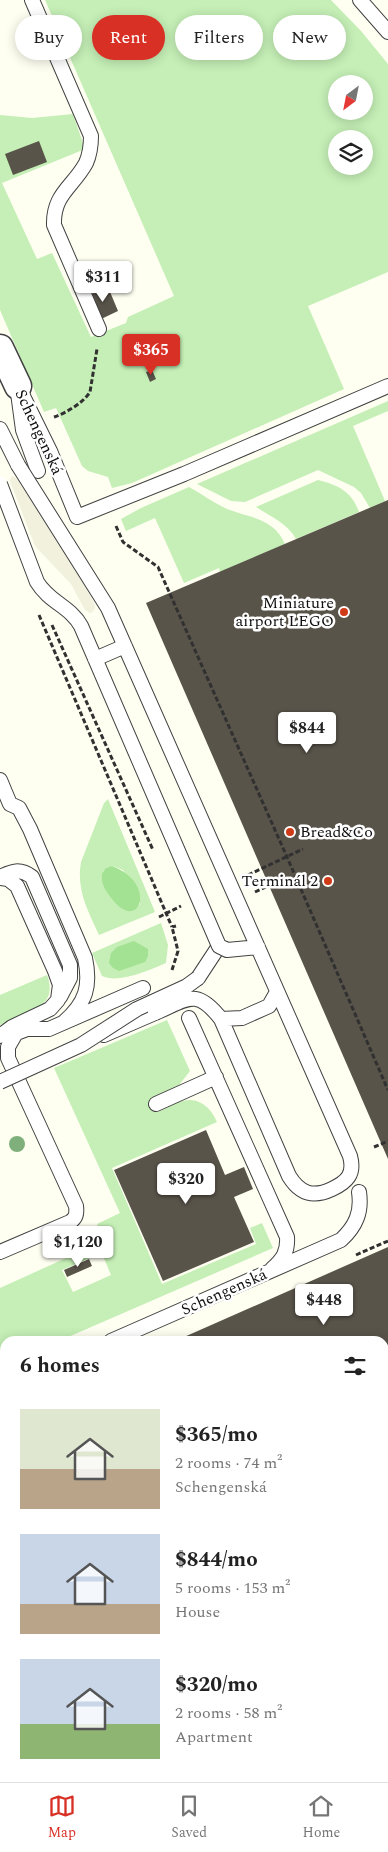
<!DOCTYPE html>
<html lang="en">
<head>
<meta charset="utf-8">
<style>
	:root { --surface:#fff; --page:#f2f2f2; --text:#222; --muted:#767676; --line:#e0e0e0; --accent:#d93025 }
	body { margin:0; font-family:Spectral,serif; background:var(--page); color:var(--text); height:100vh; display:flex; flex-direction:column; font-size:19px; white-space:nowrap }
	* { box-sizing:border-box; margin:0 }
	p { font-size:16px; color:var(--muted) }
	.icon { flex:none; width:28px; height:28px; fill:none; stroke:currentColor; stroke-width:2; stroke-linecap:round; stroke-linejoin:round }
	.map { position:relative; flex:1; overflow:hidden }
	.drawer { position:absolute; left:0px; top:1336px; width:389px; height:446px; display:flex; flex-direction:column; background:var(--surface); border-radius:15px 15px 0 0; box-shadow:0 2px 12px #0003 }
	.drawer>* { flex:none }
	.top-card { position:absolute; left:15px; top:15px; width:359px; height:45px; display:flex; gap:10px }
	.needle { width:32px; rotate:212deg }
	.fabs { position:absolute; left:328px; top:75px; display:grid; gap:10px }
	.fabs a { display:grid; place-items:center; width:45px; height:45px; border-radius:50%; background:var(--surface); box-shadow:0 2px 12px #0003; font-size:25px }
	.price { position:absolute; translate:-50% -42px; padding:0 11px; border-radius:5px; background:#fff; color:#222; font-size:16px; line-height:32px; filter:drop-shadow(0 1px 2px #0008) }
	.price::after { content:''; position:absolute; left:50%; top:30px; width:15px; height:11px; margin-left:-8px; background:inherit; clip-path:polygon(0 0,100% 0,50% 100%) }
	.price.current { background:var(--accent); color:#fff }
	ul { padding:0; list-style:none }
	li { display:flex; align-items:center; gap:15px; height:125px; padding:0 20px }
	li span { display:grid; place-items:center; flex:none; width:140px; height:100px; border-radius:0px; color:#555 }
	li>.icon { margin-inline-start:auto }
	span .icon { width:60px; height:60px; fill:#fffc; stroke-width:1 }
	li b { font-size:21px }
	h2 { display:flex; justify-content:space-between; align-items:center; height:60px; padding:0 20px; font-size:21px }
	.chip { padding:0 18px; border-radius:22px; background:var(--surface); box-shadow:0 2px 12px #0003; font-size:18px; line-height:45px }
	.chip.current { background:var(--accent); color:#fff }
	.menu { display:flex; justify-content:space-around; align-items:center; height:70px; border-top:1px solid var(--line); background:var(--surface); font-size:14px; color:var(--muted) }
	.menu a { display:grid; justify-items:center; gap:2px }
	.menu .current { color:var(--accent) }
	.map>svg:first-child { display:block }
</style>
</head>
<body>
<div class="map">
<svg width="388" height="1782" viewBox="0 0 388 1782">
	<rect width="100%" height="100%" fill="#fefff1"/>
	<path fill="#c5efb6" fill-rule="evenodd" d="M45,0H331L361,31L388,64V272L308,306L344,389L132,483L112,488L108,477L88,471L82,466L56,408L44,412L0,310V115L32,118L73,114L85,149L2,183L37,259L52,253L91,337L126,323L128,317L174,296ZM336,84H364V111H336ZM336,139H364V166H336Z
		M388,401V411L353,426L385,501L370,508L361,493L354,487L318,470L245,502L231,501L197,484Z
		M318,480C339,485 352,492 359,512L296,539C288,524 270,516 256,507Z
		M189,487C202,494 214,503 227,509C250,518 274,518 285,544L220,572L219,568L184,583L155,518L126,531L121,519L141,508Z
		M108,799L155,912L99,935C88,911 76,889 81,862L104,803ZM113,866L123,870L140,904L135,909L129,911L106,868Z
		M161,923L168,945L166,963C150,970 118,984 102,976L92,953Z
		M47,975C60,1009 23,1015 0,1025V995Z
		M167,1020L190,1071L179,1085L151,1098L158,1112C166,1109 174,1103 183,1101C199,1096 212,1109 217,1122L112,1168L162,1284L256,1244L250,1228L262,1223L273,1248L59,1341H5V1365L0,1367V1288L86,1249L90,1258L62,1270L73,1292L111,1275L98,1244L104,1241L97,1224L120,1213L54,1068Z"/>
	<path fill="#a3e193" d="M112,866C159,884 139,934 112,899C106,891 101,885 102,874L106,868Z
		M134,941L148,949V956L145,962L119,971L113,968L109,963L111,953L117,947Z"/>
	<path fill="#f1f1de" d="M12,476L16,478L69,556L95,605V609L92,612L90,613L85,610L71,584L35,546L10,481Z"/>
	<path fill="#59544a" d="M39,141L47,162L13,175L5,154Z
		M108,287L118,311L99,320L89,295Z
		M152,370L156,379L150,382L146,372Z
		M388,500V1159L146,603Z
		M206,1130L225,1175L244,1167L253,1189L234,1197L254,1242L163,1281L114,1170Z
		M388,1247V1613L384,1614V1341H175Z
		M89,1259L92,1266L67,1277L64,1270Z
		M5,1417V1778H13L0,1782V1419Z"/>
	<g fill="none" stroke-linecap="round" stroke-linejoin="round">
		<defs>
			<path id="service" d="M32,0L91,136C91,145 90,154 86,163C73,187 53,194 54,225L99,329
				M360,0L388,32
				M18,386L50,451L77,517L184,474L388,386
				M18,393L23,430L38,471
				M0,429L18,465
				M0,780L10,804L19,808L30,829L85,958C91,986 86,1003 64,1022
				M0,877C12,871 20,868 32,877L70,965V978L60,997
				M0,878L8,879L17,886L55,971L60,985L59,992L58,1000L50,1009L12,1027L0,1036
				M198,978L219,946
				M189,1018L287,1237C288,1252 283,1259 272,1269
				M14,1034L27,1029H49L143,988
				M104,1035L155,1013
				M156,1104L216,1077
				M0,1252L70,1222C76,1218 77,1214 76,1206L8,1058V1047L16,1033
				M111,1341L341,1240C356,1226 362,1212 359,1192
				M0,1390L5,1387
				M384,1637L388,1635
				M65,1782L71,1778"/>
			<path id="minor" d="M0,348L18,386"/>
		</defs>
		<use href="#service" stroke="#424242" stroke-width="16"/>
		<use href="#minor" stroke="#424242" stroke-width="29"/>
		<path stroke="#313131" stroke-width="3" stroke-dasharray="5 2.5" stroke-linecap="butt" d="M54,417C66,413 83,403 90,392L97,349
			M116,526L123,542L158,567L287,857L388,1090
			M52,625L153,850
			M248,875L303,849
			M159,917L181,906
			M374,1147L388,1141
			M356,1255L388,1241"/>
		<use href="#service" stroke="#fff" stroke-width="14"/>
		<use href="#minor" stroke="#fff" stroke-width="26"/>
		<defs>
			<path id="service-bridge" d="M18,465L108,608L350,1156C355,1174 347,1182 332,1189C313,1198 300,1194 289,1176L221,1019C196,987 188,999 155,1013
				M0,484L37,582C49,602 71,607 81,626L219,946L227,950L258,947
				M95,659L125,646
				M221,1019L242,1018L269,1006L277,992
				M0,1082L81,1045L137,1009L187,986L198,978"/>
		</defs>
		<use href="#service-bridge" stroke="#424242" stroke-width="16" stroke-linecap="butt"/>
		<path stroke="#313131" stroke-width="3" stroke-dasharray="5 2.5" stroke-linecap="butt" d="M39,615L172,927
			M255,892L274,883L320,886
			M172,970L178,951L172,927L176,926"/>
		<use href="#service-bridge" stroke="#fff" stroke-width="14"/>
	</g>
	<circle fill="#7fb07b" cx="17" cy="1144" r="8"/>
	<g fill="#cf3a17" stroke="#fff" stroke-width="2">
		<circle cx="344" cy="612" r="5"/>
		<circle cx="290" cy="832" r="5"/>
		<circle cx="328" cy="881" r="5"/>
	</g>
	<g text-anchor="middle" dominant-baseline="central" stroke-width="5" stroke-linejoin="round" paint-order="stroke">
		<g font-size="16" fill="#0f0f0f" stroke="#fff">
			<text transform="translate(39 432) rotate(65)">Schengenská</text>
			<text transform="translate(224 1292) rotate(-24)">Schengenská</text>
		</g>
		<g font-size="16" fill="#0f0f0f" stroke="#fff" text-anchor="end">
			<text x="334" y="603">Miniature<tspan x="334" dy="18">airport LEGO</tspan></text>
			<text x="300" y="832" text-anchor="start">Bread&amp;Co</text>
			<text x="318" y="881">Terminál 2</text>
		</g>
	</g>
</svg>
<div class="fabs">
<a><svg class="needle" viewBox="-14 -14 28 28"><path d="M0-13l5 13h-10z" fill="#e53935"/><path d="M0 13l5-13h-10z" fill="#767676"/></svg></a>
<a><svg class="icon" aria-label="layers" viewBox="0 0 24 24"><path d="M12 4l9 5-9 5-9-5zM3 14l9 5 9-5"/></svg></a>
</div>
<b class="price" style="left:103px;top:303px">$311</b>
<b class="price current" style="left:151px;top:376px">$365</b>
<b class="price" style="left:307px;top:754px">$844</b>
<b class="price" style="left:186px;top:1205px">$320</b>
<b class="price" style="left:78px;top:1268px">$1,120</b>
<b class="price" style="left:324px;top:1326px">$448</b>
<div class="top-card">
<a class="chip">Buy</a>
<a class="chip current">Rent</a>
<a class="chip">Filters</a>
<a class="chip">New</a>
</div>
<section class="drawer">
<h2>6 homes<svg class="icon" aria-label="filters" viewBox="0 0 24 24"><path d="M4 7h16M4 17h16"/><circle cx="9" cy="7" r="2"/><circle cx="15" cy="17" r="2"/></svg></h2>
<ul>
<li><span style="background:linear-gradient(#dfe7d0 60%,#b9a48a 0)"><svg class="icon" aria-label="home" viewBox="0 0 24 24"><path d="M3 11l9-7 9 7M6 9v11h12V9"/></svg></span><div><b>$365/mo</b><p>2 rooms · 74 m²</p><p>Schengenská</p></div></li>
<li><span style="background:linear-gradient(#c9d6e8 70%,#b9a48a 0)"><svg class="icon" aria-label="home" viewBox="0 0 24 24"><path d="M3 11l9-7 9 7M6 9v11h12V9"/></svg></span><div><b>$844/mo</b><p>5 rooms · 153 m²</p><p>House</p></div></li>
<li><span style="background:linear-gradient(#c9d6e8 65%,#8fb573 0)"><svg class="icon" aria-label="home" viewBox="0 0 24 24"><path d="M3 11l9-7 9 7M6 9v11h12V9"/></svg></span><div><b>$320/mo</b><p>2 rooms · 58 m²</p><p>Apartment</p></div></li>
</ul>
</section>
</div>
<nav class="menu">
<a class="current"><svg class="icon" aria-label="map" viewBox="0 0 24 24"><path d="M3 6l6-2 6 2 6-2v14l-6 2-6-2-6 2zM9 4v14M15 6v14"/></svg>Map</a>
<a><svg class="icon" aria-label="saved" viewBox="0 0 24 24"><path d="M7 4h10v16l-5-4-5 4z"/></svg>Saved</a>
<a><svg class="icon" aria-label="home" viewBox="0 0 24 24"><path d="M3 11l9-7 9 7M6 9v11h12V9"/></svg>Home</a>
</nav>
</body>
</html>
